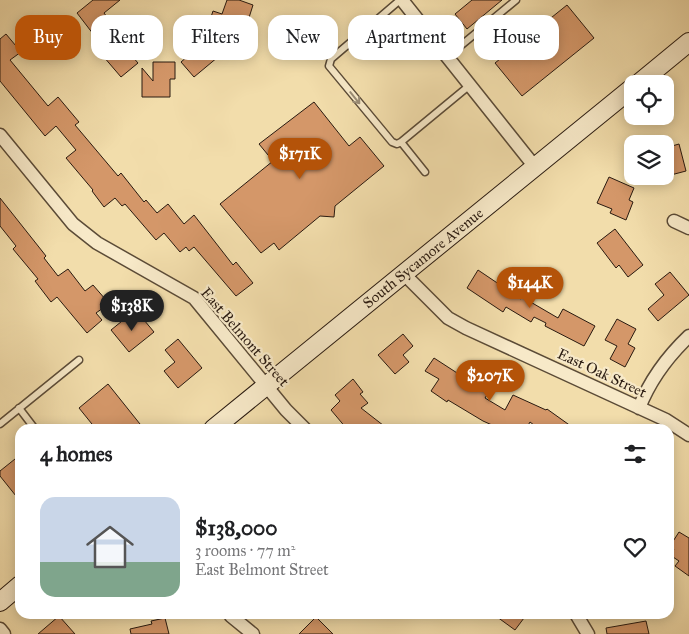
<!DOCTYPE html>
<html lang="en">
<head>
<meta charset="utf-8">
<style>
	:root { --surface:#fff; --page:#f2f2f2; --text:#202124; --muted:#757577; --line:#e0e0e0; --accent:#b45309 }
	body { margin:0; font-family:"IM FELL Great Primer",serif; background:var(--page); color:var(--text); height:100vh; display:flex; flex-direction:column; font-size:19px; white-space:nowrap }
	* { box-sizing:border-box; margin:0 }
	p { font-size:16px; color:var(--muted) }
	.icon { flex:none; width:28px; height:28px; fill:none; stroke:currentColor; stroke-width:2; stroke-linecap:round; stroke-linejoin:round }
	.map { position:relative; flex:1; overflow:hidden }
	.drawer { position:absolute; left:15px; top:424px; width:659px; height:195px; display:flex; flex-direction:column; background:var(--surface); border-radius:15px; box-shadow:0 2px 12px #0003 }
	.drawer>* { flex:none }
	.banner { position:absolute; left:15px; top:15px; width:660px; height:45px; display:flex; gap:10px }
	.fabs { position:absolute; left:624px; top:75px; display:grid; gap:10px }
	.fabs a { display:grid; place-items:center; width:50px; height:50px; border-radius:10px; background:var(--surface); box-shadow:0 2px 12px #0003; font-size:25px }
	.price { position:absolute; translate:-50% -42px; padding:0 11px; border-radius:18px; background:var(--accent); color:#fff; font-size:16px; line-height:32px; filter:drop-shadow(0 1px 2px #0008) }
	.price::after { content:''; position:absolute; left:50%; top:30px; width:15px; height:11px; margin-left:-8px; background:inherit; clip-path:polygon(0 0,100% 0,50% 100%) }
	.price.on { background:#222; color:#fff }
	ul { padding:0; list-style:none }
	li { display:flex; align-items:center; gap:15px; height:125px; padding:0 25px }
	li+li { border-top:1px solid var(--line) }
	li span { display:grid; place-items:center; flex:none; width:140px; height:100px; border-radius:15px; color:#555 }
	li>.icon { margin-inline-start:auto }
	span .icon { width:60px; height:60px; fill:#fffc; stroke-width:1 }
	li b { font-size:21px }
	h2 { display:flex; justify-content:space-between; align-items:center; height:60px; padding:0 25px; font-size:21px }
	.chip { padding:0 18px; border-radius:15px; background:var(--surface); box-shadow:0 2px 12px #0003; font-size:18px; line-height:45px }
	.chip.on { background:var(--accent); color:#fff }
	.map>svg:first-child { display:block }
</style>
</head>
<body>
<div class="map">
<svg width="689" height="634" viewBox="0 0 689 634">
	<rect width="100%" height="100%" fill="#f2ddab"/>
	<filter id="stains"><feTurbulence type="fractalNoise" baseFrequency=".004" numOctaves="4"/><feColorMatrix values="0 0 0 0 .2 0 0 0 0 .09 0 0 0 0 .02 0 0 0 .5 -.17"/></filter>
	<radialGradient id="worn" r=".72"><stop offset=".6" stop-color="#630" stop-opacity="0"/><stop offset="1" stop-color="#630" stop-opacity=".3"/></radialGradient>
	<path fill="#d49769" stroke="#291a10" d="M93,0H120L104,13L110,21L105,25L138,63L121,77L103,56L107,52L77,13Z
		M227,0H239L253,5L247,24L240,22L237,30L224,26L218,44L224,52L194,77L181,62L195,50L191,45L206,32L213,11L222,14Z
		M472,0H502L467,29L455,14Z
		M567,5L594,38L522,96L495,63Z
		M6,34L21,52L10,60L48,106L58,97L79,122L75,125L118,176L121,173L144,202L146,200L157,213L168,204L184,224L194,215L233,265L236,262L253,283L236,296L194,247L189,251L186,247L180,252L164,233L156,240L125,204L122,206L115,198L104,207L92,191L93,190L66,158L76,150L56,126L45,136L0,81V39Z
		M153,62H175V79H170V97H142V68L153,81Z
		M314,102L349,146L360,137L384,166L335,206L334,217L320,216L279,250L274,243L261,253L220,204L273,161L259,144Z
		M679,144L686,171L667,176L665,169V148Z
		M609,177L634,188L629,200L633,202L626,220L610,213L612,209L597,203Z
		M0,198L46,256L44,258L58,276L68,269L85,291L93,285L106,300L100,304L103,308L96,313L102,320L87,333L57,297L51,302L35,281L38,279L13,249L16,246L0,226Z
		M615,229L643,265L628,277L619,265L616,268L597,243Z
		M478,270L521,299L522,297L558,318L563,309L595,326L584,346L545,326L546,323L534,317L531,322L506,307L503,312L467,288Z
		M670,272L689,295L658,321L648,309L664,295L655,284Z
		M139,314L154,332L129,352L111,330L127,317L131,321Z
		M617,319L636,329L628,344L635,348L625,367L610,359L617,346L605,340Z
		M403,334L413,346L403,355L409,362L395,374L378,355Z
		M178,339L202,368L178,388L164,371L175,362L165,350Z
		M434,358L471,382L475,376L492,387L485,398L505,410L513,395L546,410L547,409L575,429H539L530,422L526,429H501L483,421L448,400L447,402L431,391L439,379L425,371Z
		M353,379L363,392L360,394L368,403L361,408L388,429H347L331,410L340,401L335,395Z
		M108,384L144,429H96L79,408Z
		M20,455V501L0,476V471Z
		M679,532L689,538V576L675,566L679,561L670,555L674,549L670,546Z
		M493,614H527L515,630Z
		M59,616L75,634H38Z
		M316,617L333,634H299Z
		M165,618L169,634H131L130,629L152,624L151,621Z
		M646,621L649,634H607L606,628Z"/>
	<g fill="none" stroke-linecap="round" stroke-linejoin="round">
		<defs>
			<path id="service" d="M400,0L331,59L329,66L392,142L397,144L401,142L470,85
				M447,57L516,0
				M401,142L425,172
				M19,408L35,429
				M0,424L79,360"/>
			<path id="minor" d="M402,0L535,167
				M0,135L73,224L97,243L194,298L286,410L305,429
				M674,221L689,228
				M404,274L448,318L466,328L666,420L689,435
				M639,408C650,380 668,356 689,336
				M576,614L588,634
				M231,616L253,634
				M0,629L4,634"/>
			<path id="secondary" d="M638,84L689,42
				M213,429L632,88
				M0,602L20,585"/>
		</defs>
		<use href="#service" stroke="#5b4b37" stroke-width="9"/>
		<use href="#minor" stroke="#5b4b37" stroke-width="15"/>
		<use href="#secondary" stroke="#291a10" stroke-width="20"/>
		<use href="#service" stroke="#f7e9c8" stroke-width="6"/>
		<use href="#minor" stroke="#f7e9c8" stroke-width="12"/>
		<use href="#secondary" stroke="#f7e9c8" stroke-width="18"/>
	</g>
	<defs><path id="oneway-shaft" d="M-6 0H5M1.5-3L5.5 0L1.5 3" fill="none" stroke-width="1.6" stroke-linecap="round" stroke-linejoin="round" transform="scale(1.25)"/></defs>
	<use stroke="#9a8c75" href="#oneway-shaft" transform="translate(355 98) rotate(51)"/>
	<g text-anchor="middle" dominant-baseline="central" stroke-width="4.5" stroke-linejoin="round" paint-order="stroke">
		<g font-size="15" fill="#291a10" stroke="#f7e9c8">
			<text transform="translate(423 258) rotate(-39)">South Sycamore Avenue</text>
			<text transform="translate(245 337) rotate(49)">East Belmont Street</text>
			<text transform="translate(602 373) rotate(25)">East Oak Street</text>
		</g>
	</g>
	<rect width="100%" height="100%" filter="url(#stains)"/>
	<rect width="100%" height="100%" fill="url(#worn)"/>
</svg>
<div class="fabs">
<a><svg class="icon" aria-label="locate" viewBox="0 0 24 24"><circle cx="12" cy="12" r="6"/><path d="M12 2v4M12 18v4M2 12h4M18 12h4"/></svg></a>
<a><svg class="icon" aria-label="layers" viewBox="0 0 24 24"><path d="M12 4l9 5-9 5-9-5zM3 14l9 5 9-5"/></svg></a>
</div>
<b class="price" style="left:300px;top:180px">$171K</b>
<b class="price" style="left:530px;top:309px">$144K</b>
<b class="price on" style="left:132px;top:332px">$138K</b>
<b class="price" style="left:490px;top:402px">$207K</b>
<div class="banner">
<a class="chip on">Buy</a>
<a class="chip">Rent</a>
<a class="chip">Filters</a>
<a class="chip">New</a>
<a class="chip">Apartment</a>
<a class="chip">House</a>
</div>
<section class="drawer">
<h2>4 homes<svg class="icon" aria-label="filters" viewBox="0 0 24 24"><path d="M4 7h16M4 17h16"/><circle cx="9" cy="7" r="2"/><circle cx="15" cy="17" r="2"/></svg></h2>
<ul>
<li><span style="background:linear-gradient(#c9d6e8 65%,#7fa58c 0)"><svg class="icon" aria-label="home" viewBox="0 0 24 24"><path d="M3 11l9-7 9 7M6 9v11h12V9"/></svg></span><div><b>$138,000</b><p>3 rooms · 77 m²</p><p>East Belmont Street</p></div><svg class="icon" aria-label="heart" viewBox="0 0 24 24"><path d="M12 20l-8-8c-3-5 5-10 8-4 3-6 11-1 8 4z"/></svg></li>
</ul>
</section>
</div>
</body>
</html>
